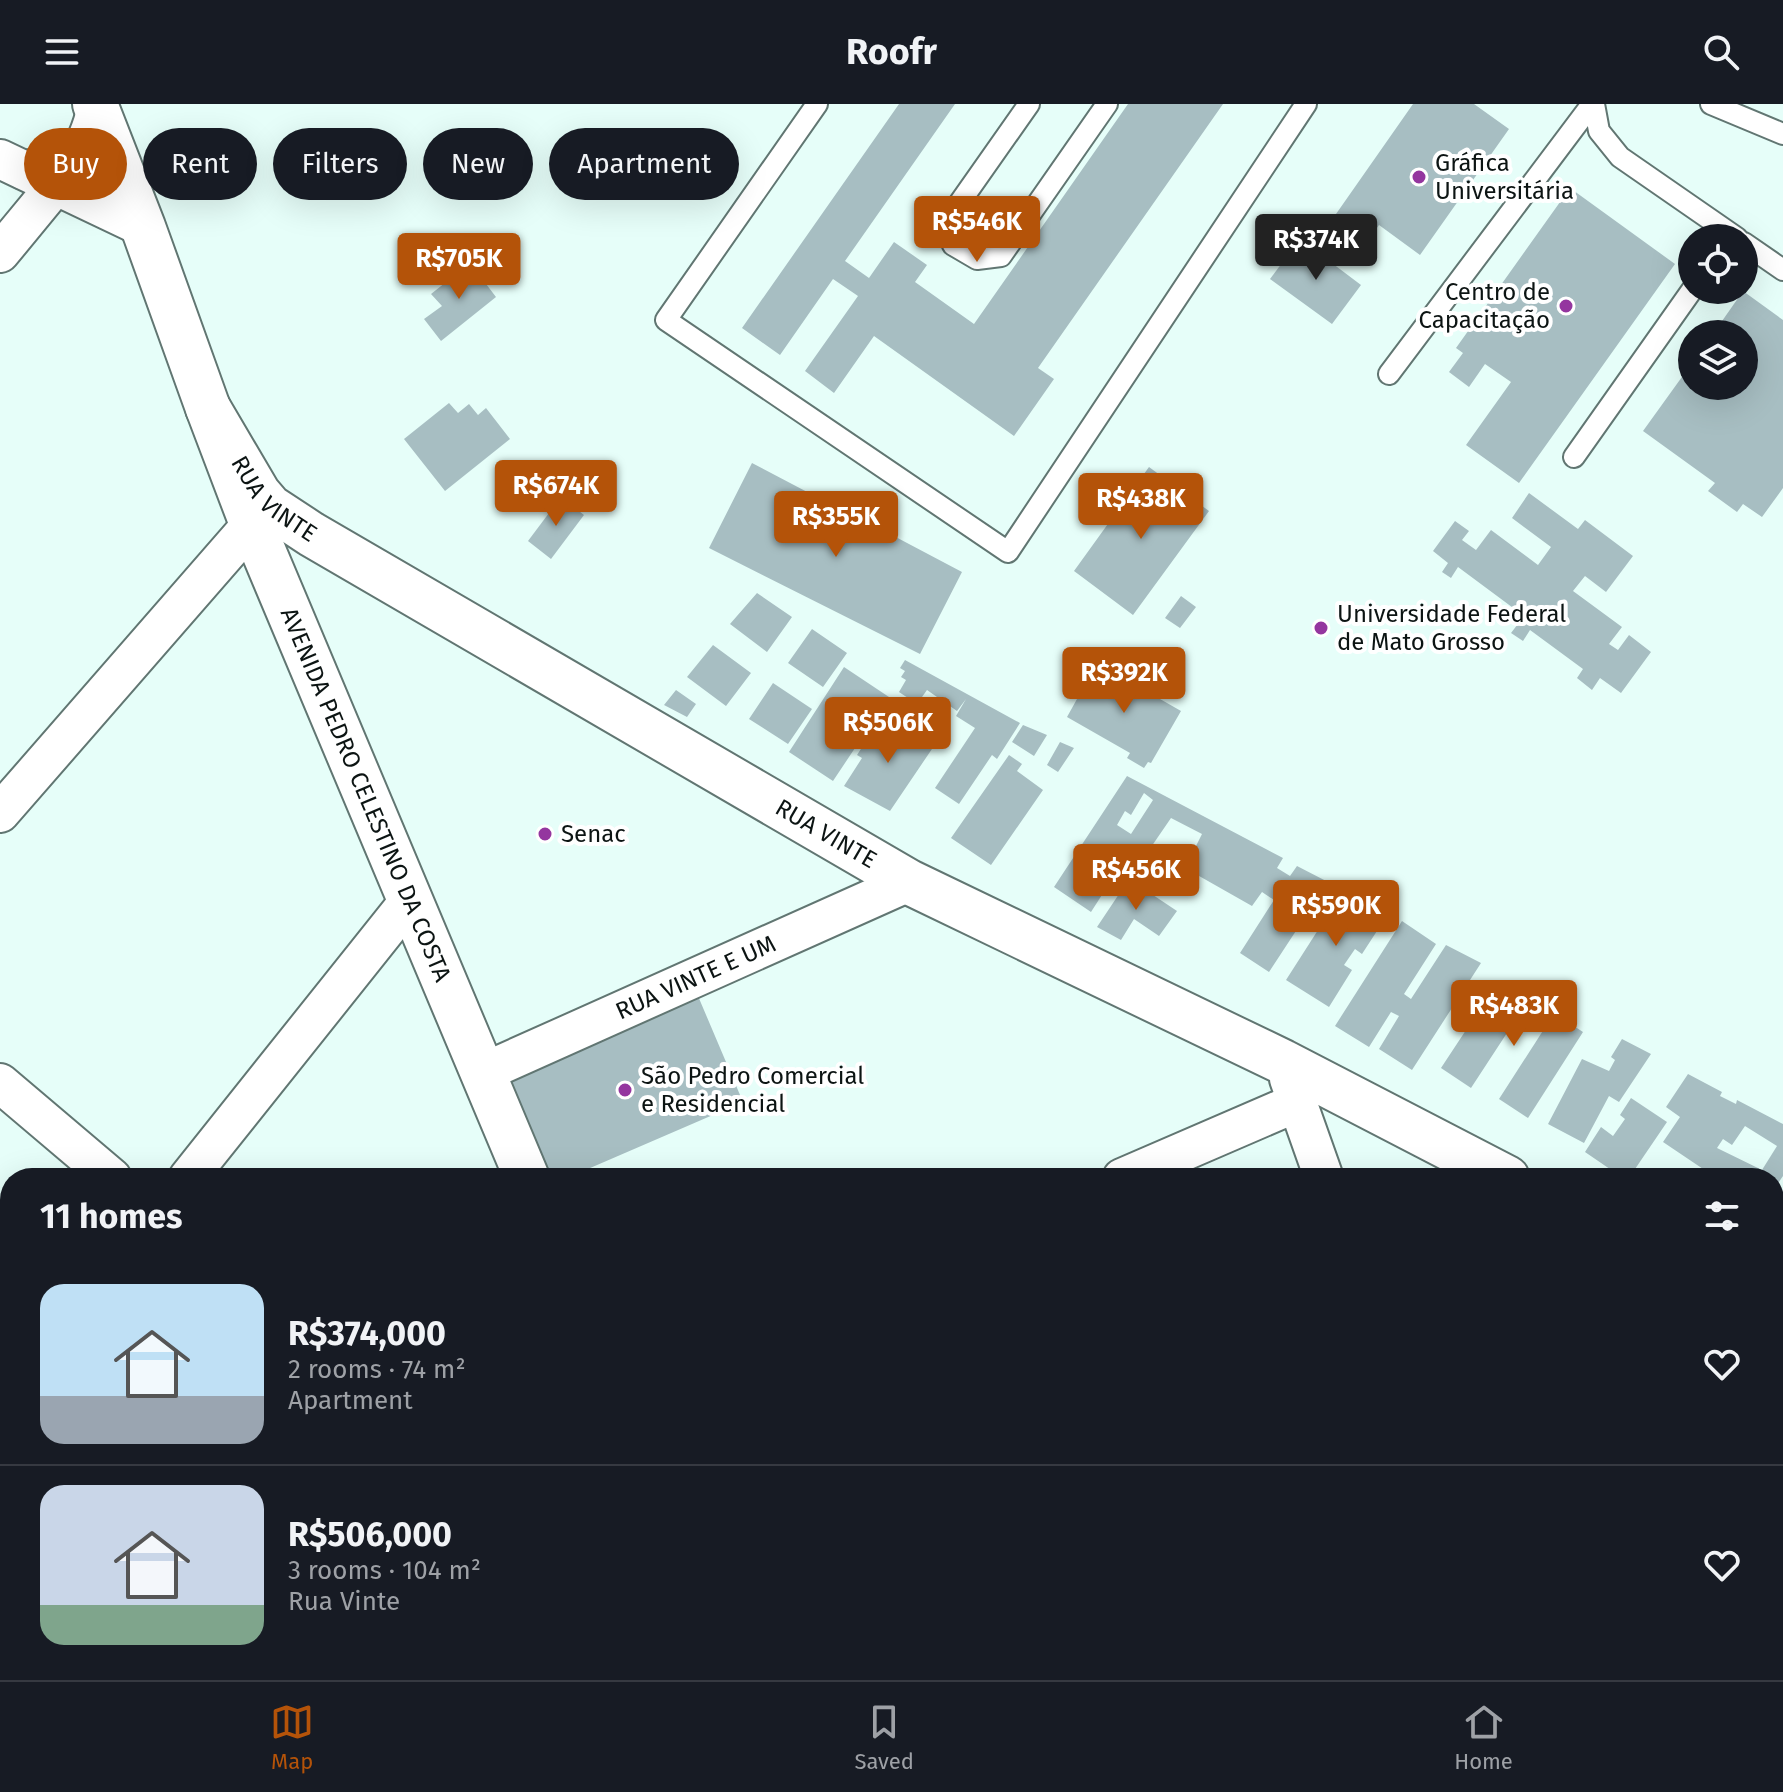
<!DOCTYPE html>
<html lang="en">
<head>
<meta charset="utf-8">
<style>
	:root { --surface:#171b24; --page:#242831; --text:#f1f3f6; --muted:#9ea1a6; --line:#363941; --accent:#b45309 }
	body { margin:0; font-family:"Fira Sans",sans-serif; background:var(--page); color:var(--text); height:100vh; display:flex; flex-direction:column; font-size:30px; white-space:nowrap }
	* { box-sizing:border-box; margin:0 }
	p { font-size:26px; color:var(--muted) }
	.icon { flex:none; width:44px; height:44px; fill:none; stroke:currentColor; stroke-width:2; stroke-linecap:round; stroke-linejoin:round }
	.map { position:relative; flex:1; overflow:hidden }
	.drawer { position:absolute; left:0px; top:1064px; width:1784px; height:512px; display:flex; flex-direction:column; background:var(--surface); border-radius:32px 32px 0 0; box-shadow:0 8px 32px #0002 }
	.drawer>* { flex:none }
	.guide { position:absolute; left:24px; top:24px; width:800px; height:72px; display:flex; gap:16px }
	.buttons { position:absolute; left:1678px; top:120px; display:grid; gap:16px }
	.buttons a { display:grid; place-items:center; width:80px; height:80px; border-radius:50%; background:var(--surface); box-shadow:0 8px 32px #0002; font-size:40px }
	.price { position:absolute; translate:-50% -68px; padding:0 18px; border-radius:8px; background:var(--accent); color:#fff; font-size:26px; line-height:52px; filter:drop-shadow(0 2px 4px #0008) }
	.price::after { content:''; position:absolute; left:50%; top:48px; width:24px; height:18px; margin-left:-12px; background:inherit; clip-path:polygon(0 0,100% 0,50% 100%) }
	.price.active { background:#222; color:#fff }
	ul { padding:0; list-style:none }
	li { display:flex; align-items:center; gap:24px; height:200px; padding:0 40px }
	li+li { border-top:2px solid var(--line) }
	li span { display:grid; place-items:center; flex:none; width:224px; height:160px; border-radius:24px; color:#555 }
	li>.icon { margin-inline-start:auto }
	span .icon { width:96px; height:96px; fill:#fffc; stroke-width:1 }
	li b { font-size:34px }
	h2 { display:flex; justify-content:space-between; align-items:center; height:96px; padding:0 40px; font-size:34px }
	.pill { padding:0 28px; border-radius:36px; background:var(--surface); box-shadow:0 8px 32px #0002; font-size:28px; line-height:72px }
	.pill.active { background:var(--accent); color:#fff }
	header { display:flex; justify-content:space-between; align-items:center; height:104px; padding:0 40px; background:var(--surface); font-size:36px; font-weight:700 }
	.menu { display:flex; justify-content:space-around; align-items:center; height:112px; border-top:2px solid var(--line); background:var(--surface); font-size:22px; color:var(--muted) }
	.menu a { display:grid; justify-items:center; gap:4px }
	.menu .active { color:var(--accent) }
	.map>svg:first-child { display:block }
</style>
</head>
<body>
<header><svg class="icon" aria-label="menu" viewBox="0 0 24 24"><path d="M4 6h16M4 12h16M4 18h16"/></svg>Roofr<svg class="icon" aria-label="search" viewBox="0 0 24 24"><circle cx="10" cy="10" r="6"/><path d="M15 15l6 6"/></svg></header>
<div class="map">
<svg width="1783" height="1576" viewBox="0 0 1783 1576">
	<rect width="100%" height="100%" fill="#e6fef9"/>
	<path fill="#a7bec2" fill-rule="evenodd" d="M899,0H955L845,157L869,174L894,138L927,161L915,178L974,220L1128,0H1223L1038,264L1054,275L1014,332L874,232L834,289L805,267L858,192L833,175L780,251L742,224Z
		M1413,0H1474L1509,25L1420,151L1379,121L1363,144L1329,120Z
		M1570,84L1675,160L1519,379L1466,341L1511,278L1485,260L1469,283L1449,268L1463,249L1456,244Z
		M1300,135L1361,181L1332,220L1270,175Z
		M470,159L496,193L441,237L424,215L442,202L431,190Z
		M1743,187L1783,216V384L1762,413L1743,400L1737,408L1708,387L1715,379L1643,327L1692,259V282H1744V230H1713Z
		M449,299L458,309L469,300L478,311L486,304L510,335L445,387L404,335Z
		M752,359L851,411L860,404H866L873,412V421L962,468L920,550L709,444Z
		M1149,363L1209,407L1133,511L1074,467Z
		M1529,389L1578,425L1585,416L1633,452L1606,488L1585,472L1573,487L1622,523L1609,540L1618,546L1629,531L1651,548L1621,589L1600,574L1592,586L1577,574L1583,565L1530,526L1523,537L1511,529L1524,512L1458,463L1451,474L1442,468L1448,459L1433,447L1455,417L1469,427L1462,436L1476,446L1491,426L1538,461L1551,443L1512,414Z
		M561,393L584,411L551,455L528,437Z
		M757,489L792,513L767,548L730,520Z
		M1181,492L1196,503L1180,524L1165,514Z
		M812,525L847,549L823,583L788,559Z
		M713,541L751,569L726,602L687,573Z
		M905,556L1020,619L997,655L992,651L959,700L935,684L975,624L956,612L966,595L957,607L927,586L917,600L899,588L906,576L901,573L905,567L900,564Z
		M1097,559L1181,607L1151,659L1148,658L1144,664L1127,654L1130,649L1067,613Z
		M844,563L889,593L833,677L789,648Z
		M773,579L812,605L788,640L749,615Z
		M676,586L696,600L687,613L664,601Z
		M893,617L934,642L890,707L844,682L862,654L857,651L874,625L885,631Z
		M1023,621L1047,631L1034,652L1012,638Z
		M1060,638L1074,644L1058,668L1047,661Z
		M1009,651L1022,660L1017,667L1043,686L991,761L951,734Z
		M1127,672L1283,754L1277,764L1290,772L1297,762L1328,778L1269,868L1240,849L1274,796L1262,788L1252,802L1185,764L1202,730L1171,714L1147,749L1134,741L1091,808L1054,783ZM1144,689L1153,696L1131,730L1117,721L1125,707L1131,711Z
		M1129,775L1177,807L1159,832L1134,815L1121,836L1097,823Z
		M1343,787L1388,810L1362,850L1355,845L1344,861L1352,866L1329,903L1286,876Z
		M1402,817L1436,840L1404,890L1411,895L1446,841L1481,859L1412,966L1379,945L1399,912L1391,908L1369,943L1335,922Z
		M1497,879L1532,902L1540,891L1553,898L1546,909L1552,913L1554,909L1583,928L1528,1014L1499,995L1546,922L1522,906L1471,984L1441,964Z
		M698,892L743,998L567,1074H551L508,974Z
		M1622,935L1651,950L1619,998L1609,992L1584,1039L1548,1020L1582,955L1609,967L1615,956L1611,953Z
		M1688,970L1722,988L1720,992L1736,1000L1737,996L1783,1020V1072L1774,1085V1074H1710L1712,1071L1663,1038L1680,1013L1666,1003ZM1745,1022L1777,1042L1762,1066L1717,1044L1723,1035L1732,1041Z
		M1631,994L1667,1018L1633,1068L1628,1074H1623L1585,1048L1601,1023L1613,1032L1625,1015L1620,1011Z
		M772,1566H818L796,1576H776Z"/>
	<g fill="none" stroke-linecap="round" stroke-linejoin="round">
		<defs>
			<path id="service" d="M817,0L666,216L1008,448L1306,0
				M1029,0L944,121L953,141L977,155L1001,152L1107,0
				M1594,0L1599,27L1620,53L1737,134
				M1711,0L1783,30
				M1744,139L1783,166
				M1389,270L1592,0
				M1574,353L1692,186"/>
			<g id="minor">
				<path d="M0,55L143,123"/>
				<path d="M24,66C75,60 84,54 97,4"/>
				<path d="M0,149L56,81"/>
				<path d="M0,709L252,420"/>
				<path id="s1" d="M482,969L909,778"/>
				<path d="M1289,975L1324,1074"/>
				<path d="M0,979L112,1074"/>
				<path d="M188,1074L409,797"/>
				<path d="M1122,1074L1298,998"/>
				<path d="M0,1302L10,1290"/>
				<path d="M695,1566L707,1576"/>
				<path d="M1511,1566L1515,1576"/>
				<path d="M216,1576L224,1566"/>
				<path d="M855,1576L876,1566"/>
			</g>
			<g id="tertiary">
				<path id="s2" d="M95,0L143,123L208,304L252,420L527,1074"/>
				<path id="s3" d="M208,304L258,389L270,403L311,430L909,778L1283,958L1507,1074"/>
				<path d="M1774,1214L1783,1219"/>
				<path d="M1774,1555L1783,1552"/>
				<path d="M725,1566L729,1576"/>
				<path d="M1725,1576L1749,1566"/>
			</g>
		</defs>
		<use href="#service" stroke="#617672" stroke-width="24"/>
		<use href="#minor" stroke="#617672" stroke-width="42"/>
		<use href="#tertiary" stroke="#617672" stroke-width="48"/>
		<use href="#service" stroke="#fff" stroke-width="20"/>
		<use href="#minor" stroke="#fff" stroke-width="38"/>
		<use href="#tertiary" stroke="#fff" stroke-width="44"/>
	</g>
	<g fill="#94369f" stroke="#fff" stroke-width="3">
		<circle cx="1419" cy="73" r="8"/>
		<circle cx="1566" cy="202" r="8"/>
		<circle cx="1321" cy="524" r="8"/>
		<circle cx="545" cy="730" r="8"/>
		<circle cx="625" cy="986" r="8"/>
	</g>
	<g text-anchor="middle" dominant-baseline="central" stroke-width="8" stroke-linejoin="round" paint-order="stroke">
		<g font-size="24" fill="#0c1413" stroke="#fff" text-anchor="start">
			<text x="1435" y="59">Gráfica<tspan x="1435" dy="28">Universitária</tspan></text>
			<text x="1550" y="188" text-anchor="end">Centro de<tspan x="1550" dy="28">Capacitação</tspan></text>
			<text x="1337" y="510">Universidade Federal<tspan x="1337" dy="28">de Mato Grosso</tspan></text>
			<text x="561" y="730">Senac</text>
			<text x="641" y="972">São Pedro Comercial<tspan x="641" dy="28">e Residencial</tspan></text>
		</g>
		<g font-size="24" fill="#0c1413" stroke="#fff">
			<text stroke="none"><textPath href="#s3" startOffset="114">RUA VINTE</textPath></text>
			<text stroke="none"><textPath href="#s2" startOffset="742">AVENIDA PEDRO CELESTINO DA COSTA</textPath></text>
			<text stroke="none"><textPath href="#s3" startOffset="762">RUA VINTE</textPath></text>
			<text stroke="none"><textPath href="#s1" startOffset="234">RUA VINTE E UM</textPath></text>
		</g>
	</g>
</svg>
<div class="buttons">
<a><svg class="icon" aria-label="locate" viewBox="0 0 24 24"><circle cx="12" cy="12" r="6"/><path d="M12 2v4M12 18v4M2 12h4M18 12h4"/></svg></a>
<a><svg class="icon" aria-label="layers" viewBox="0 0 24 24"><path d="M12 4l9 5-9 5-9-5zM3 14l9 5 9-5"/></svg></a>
</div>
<b class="price" style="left:977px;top:160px">R$546K</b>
<b class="price active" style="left:1316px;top:178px">R$374K</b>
<b class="price" style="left:459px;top:197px">R$705K</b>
<b class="price" style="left:556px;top:424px">R$674K</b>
<b class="price" style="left:1141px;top:437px">R$438K</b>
<b class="price" style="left:836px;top:455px">R$355K</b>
<b class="price" style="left:1124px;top:611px">R$392K</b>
<b class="price" style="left:888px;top:661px">R$506K</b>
<b class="price" style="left:1136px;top:808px">R$456K</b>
<b class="price" style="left:1336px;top:844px">R$590K</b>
<b class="price" style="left:1514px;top:944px">R$483K</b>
<div class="guide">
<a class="pill active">Buy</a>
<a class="pill">Rent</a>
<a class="pill">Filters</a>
<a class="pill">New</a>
<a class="pill">Apartment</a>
</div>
<section class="drawer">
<h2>11 homes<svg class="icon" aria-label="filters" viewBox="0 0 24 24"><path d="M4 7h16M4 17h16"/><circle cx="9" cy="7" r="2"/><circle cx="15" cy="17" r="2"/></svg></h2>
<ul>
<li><span style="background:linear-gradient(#bfe0f5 70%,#9aa5b1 0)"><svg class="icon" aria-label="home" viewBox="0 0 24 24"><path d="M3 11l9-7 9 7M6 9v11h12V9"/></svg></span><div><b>R$374,000</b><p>2 rooms · 74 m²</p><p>Apartment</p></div><svg class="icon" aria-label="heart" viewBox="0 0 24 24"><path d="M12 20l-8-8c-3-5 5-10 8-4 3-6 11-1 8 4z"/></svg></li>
<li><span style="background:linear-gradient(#c9d6e8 75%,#7fa58c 0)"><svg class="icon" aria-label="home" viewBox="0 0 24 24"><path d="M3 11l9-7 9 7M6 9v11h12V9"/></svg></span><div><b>R$506,000</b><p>3 rooms · 104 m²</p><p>Rua Vinte</p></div><svg class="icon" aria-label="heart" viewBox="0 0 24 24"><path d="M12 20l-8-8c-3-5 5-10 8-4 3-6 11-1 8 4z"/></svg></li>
</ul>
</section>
</div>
<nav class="menu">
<a class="active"><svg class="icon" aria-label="map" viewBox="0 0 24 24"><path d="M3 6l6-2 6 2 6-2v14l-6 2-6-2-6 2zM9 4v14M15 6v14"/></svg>Map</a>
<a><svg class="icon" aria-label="saved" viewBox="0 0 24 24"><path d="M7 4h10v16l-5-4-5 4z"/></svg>Saved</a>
<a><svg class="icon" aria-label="home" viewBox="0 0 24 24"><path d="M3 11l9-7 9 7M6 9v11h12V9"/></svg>Home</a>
</nav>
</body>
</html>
